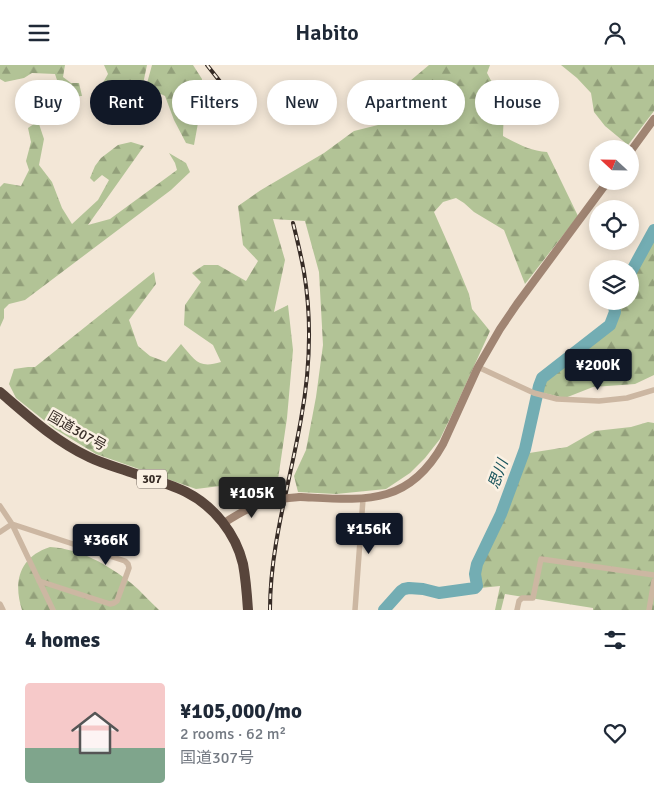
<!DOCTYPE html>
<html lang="en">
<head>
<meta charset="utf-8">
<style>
	:root { --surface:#fff; --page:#f2f2f3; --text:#1f2937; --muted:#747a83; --accent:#111827 }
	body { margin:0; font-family:Signika,"Noto Sans JP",sans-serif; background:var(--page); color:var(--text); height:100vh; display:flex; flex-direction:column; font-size:19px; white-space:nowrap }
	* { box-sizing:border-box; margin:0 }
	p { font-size:16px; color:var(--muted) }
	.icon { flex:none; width:28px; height:28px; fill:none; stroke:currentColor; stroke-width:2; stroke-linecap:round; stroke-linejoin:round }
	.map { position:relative; height:545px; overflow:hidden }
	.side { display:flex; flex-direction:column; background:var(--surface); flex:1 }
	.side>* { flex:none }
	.guide { position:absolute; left:15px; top:15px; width:625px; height:45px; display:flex; gap:10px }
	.needle { width:32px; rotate:292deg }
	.fabs { position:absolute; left:589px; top:75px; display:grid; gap:10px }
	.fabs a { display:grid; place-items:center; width:50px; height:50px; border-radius:50%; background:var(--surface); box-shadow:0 2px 12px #0003; font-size:25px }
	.price { position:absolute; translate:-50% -42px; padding:0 11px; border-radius:5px; background:var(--accent); color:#fff; font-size:16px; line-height:32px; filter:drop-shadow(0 1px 2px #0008) }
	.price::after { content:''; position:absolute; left:50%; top:30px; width:15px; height:11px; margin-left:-8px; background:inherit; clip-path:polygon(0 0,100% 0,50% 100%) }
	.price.on { background:#222; color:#fff }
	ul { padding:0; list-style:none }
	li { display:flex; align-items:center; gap:15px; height:125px; padding:0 25px }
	li span { display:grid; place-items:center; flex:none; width:140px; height:100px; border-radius:5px; color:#555 }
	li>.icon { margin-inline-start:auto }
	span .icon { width:60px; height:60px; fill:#fffc; stroke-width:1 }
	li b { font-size:21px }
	h2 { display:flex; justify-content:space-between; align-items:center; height:60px; padding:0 25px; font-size:21px }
	.pill { padding:0 18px; border-radius:22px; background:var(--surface); box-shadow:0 2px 12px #0003; font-size:18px; line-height:45px }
	.pill.on { background:var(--accent); color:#fff }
	header { display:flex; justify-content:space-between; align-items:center; height:65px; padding:0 25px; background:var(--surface); font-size:22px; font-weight:600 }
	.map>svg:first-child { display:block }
</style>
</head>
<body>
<header><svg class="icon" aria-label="menu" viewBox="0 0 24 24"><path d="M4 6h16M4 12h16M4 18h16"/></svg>Habito<svg class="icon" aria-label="person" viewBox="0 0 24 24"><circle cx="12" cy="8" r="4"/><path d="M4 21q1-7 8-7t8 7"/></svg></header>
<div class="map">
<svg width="654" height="545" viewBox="0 0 654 545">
	<defs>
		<pattern id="forest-firs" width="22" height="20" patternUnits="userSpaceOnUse" patternTransform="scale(1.25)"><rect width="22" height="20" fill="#b2c396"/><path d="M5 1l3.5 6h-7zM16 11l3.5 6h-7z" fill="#929f7a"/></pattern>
	</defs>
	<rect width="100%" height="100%" fill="#f3e7d7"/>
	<path fill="url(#forest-firs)" d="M0,0H65L63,12L71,18H79L82,31L62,32L51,36L50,26L57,15L55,9L32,8L24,13L5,17L0,14Z
		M104,0H147L143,19L131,25L106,29L100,23L108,9Z
		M152,0H193L202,14L201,24L195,31L185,29L188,51L198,58L194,80L186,78L174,55L165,31L146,22Z
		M429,0H490L487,8L504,40L503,71C518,79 531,86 547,87L578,151L525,219L504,165L474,147L464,138L456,133L443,137L434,147L453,190L469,229L472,244L490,266L454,345L440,374L425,393L410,408L386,424L336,429L298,427L294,411L306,385L316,332L323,280L319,207L305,156L273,154L285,195L274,247L288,240L293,285L287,353L276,428L254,433L252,417L196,424L96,389L55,364L16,333L9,319L14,304L28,302H35L154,207L156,219L129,255L138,281L150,291L166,297L181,279C195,295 198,304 221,297L213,280L184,260L185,240L201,217L192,208L204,200H218L246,216L258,196L243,180L238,141L261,125L324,88L354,66L378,60L419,58L420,52L399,46L398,40L411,33L410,16Z
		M561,0H654V46L628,80L605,61L594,47L591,28L577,13Z
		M38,56L44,74L39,100L52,117L62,143L72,159L98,135L109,115L102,110L94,117L90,113L95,101L101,93L118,80L131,77L144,81L88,160L110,154L177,105L175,98L169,88L186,98L190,107L171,125L25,235L9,239L4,244V253L0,262V122L4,118L21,121L29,105L26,96L31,77L28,63Z
		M654,171V310L635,319L593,322L565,333L539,327L541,316L558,301L607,266L617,250L616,236H630V213L640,199Z
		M648,357L654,358V545H593V543L505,529L501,545H495L500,521L480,523L479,501L505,444L523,389L567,382L595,366L631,362Z
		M50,482C80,484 107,499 131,518C141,526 149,536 159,545H22C13,517 19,492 50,482Z"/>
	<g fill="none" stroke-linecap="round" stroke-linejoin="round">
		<path stroke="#73adb3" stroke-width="12" d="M630,209L654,165
			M384,545L401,526L404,524L409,523L423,524L439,528L475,523L477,521L475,509L477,499L501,449L525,384L539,321L542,313L610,260L615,247L613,236"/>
		<path stroke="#ccb7a2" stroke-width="5.5" d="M478,302L534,328L557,334L599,336L627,333L654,325
			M0,441L12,459L53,545
			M0,467L12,459L125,496L128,499L129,503L117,536L114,538L110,539L39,516
			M0,539L3,545
			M355,545L363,434
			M517,545L519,536L522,533H533L541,494L654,510
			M649,545L654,516"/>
		<path stroke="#a08573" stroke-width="8" d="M630,87L654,54
			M300,432C363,435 408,442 443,379L478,302L500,264L517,239L608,116
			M224,458C241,447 254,440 273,435"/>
		<path stroke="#58453b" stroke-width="10" d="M0,327C28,351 55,376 89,392C103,399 120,403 136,409C152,414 170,419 186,427C214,441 236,469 243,499C246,515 247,530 248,545"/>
		<defs>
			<path id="rail" d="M207,0L222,19
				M270,545C270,480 290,418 301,354C310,305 312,255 304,207C301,190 297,174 293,158"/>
		</defs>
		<use href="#rail" stroke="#362b25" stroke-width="4"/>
		<use href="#rail" stroke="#fbf1e3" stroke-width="2" stroke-dasharray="5.5" stroke-linecap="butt"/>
		<path stroke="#a08573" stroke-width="8" d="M273,435L289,433L300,432"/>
	</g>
	<g text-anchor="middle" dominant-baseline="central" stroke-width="5" stroke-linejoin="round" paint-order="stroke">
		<rect fill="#fbf1e3" stroke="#71665e" stroke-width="1" x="137" y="404.5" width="30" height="19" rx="4"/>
		<g font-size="12" font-weight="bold" fill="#362b25">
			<text x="152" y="414">307</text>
		</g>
		<g font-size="14" fill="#362b25" stroke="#fbf1e3">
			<text transform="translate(77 366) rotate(30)">国道307号</text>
		</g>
		<g font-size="15" font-style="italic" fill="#17535b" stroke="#fbf1e3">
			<text transform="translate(498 409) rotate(-70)">思川</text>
		</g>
	</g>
</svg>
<div class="fabs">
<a><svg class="needle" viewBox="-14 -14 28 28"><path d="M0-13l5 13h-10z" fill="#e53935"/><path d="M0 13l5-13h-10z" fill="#747a83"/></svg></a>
<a><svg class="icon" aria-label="locate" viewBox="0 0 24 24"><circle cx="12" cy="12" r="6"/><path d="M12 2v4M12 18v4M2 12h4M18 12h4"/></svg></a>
<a><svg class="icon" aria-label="layers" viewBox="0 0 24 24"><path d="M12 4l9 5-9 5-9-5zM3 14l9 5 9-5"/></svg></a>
</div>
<b class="price" style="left:598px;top:326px">¥200K</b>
<b class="price on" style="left:252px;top:454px">¥105K</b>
<b class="price" style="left:369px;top:490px">¥156K</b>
<b class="price" style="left:106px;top:501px">¥366K</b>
<div class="guide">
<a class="pill">Buy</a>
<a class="pill on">Rent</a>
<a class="pill">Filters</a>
<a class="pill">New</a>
<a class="pill">Apartment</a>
<a class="pill">House</a>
</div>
</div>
<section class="side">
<h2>4 homes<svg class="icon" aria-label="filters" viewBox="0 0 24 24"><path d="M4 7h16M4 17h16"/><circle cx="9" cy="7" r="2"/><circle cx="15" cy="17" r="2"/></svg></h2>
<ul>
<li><span style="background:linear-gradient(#f6c9c9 65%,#7fa58c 0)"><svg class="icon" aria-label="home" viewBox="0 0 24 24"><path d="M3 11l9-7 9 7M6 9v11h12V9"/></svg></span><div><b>¥105,000/mo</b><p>2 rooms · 62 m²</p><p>国道307号</p></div><svg class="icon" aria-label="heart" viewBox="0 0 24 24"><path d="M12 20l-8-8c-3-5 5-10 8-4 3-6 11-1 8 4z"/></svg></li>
</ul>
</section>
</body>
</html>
